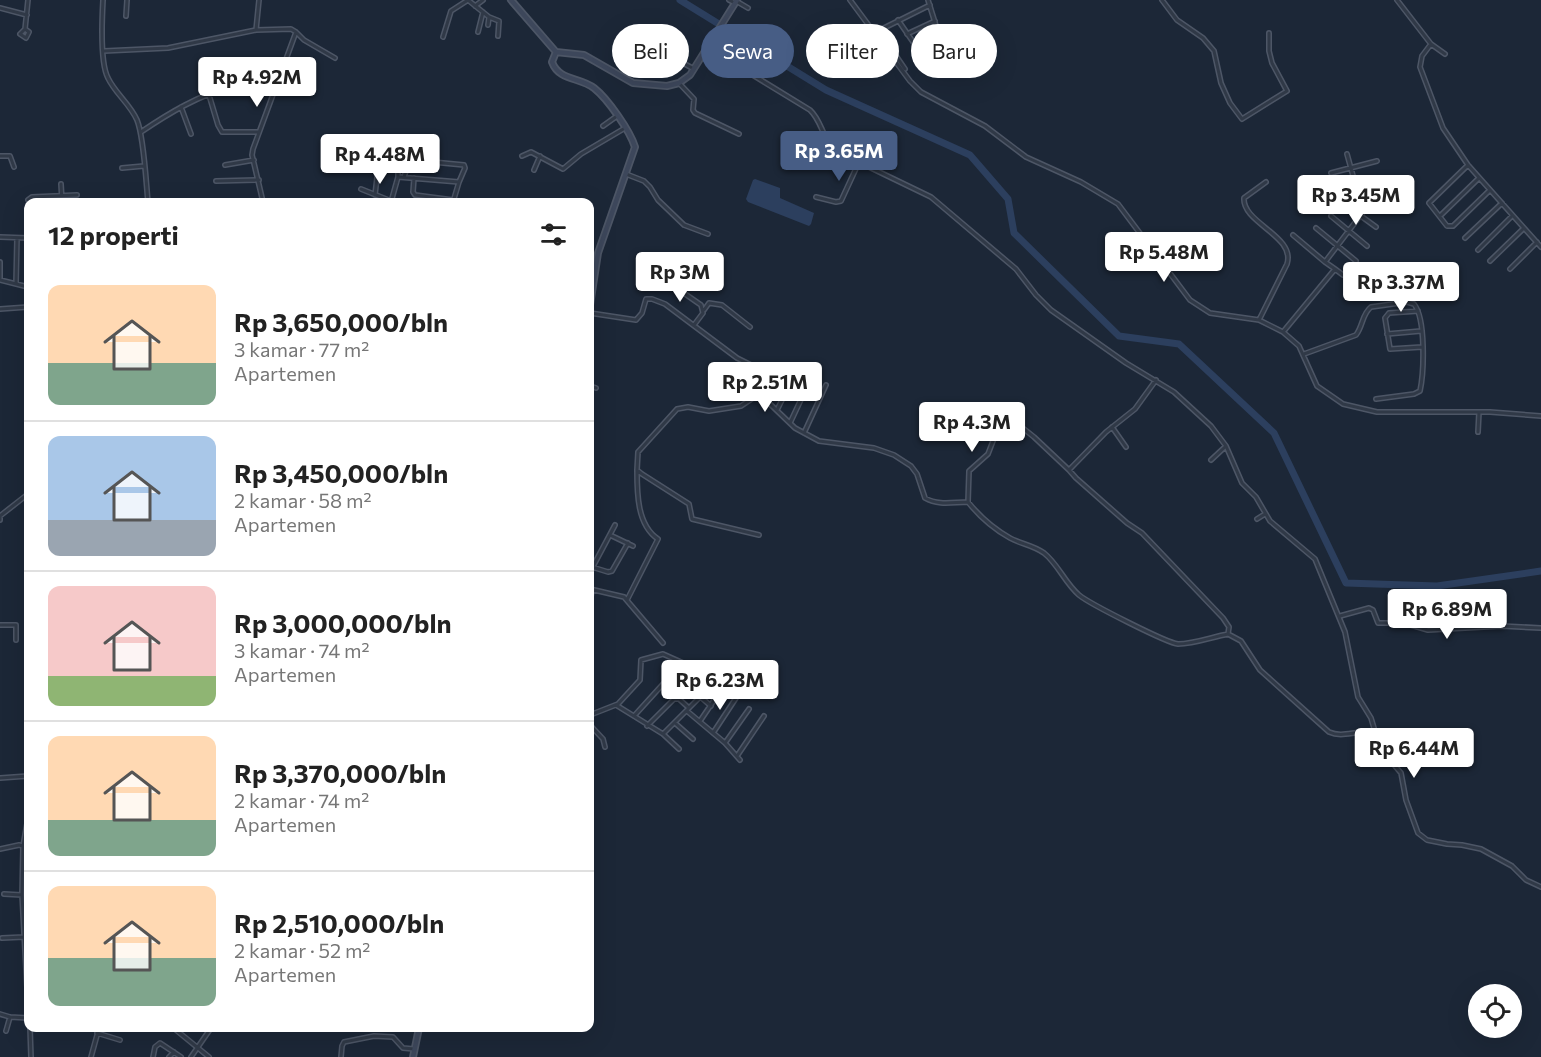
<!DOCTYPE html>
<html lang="id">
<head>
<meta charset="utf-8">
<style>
	:root { --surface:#fff; --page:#f2f2f2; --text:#222; --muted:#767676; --line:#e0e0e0; --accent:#475d85 }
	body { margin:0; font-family:Commissioner,sans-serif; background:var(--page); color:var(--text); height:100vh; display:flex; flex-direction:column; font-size:22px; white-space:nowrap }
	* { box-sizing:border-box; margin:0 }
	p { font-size:20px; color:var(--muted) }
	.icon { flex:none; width:33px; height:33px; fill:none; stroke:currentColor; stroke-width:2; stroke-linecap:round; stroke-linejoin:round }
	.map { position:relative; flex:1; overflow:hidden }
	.drawer { position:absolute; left:24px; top:198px; width:570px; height:834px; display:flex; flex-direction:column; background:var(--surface); border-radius:12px; box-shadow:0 6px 24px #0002 }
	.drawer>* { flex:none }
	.guide { position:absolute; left:612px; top:24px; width:570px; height:54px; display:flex; gap:12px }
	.controls { position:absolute; left:1468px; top:984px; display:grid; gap:12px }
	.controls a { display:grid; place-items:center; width:54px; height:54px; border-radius:50%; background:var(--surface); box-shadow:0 6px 24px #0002; font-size:30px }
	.price { position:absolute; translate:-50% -51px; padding:0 14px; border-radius:6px; background:#fff; color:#222; font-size:20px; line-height:39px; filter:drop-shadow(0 2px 3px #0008) }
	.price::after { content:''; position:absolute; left:50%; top:36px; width:18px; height:14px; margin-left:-9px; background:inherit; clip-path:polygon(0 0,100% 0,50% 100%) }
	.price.selected { background:var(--accent); color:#fff }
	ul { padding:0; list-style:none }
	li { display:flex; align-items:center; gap:18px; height:150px; padding:0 24px }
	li+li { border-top:2px solid var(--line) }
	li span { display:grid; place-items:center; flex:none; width:168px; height:120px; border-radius:12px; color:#555 }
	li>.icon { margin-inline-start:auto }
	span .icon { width:72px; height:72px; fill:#fffc; stroke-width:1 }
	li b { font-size:26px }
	h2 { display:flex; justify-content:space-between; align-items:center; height:72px; padding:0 24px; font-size:26px }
	.pill { padding:0 21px; border-radius:27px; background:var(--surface); box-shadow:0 6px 24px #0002; font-size:21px; line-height:54px }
	.pill.selected { background:var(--accent); color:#fff }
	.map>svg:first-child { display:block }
</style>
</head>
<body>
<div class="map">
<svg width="1541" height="1057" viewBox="0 0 1541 1057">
	<rect width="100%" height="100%" fill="#1c2737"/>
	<path fill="#2c3f5e" d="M755,179L780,188V198L814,213L811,224L809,226L748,202L746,199L753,180Z"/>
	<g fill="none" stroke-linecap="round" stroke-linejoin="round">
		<path stroke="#2c3f5e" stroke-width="7" d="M680,0L826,90L970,155L1008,199L1014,233L1119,336L1179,344L1274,433L1346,583L1437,586L1541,571"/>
		<defs>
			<path id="street" d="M103,0C102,18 100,63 108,78C115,93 130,104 137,120C144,137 146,182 148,202
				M468,0L489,17L499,21L498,36
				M729,0L735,3
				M850,0L910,81L921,92L985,126L1026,157L1081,182L1118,204L1190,300L1210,313L1259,320L1283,332L1299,346L1317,386L1343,404L1377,412H1490L1541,416
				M928,0L942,45
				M1162,0L1177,20L1203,38L1214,51L1221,83L1230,103L1242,119L1287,91L1272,63L1269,51V33
				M1397,0L1431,44
				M736,1L748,8
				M475,6L483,0
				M0,8L27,15
				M126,16L127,0
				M898,20L922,55
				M488,25L489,17
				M25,29L29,32L26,38L20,34L25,29L28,0
				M256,30L291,29L296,32L253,149L252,155L263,202
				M879,31L905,69
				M296,32L304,40L335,58
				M478,32L483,12
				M874,33L930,5
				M907,34L935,21
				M443,37L451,11L468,0
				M655,41L672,45L683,63L694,69
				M707,47L810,110C823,122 822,141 838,152L931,197L1016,269L1036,295L1051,310L1126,363L1174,392L1211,426L1226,446L1242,483L1256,497L1270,521L1315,559L1345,632L1358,697L1371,718L1380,748L1401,773L1406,800L1418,833L1427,840L1447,844L1462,845L1481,849L1512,866L1526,880L1541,887
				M917,48L939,37
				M104,51L168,48L256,30L259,0
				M1445,54L1431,44L1422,56L1420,67L1443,128L1468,165L1541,247
				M679,83L694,99L693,110L695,113L739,134
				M209,95L218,125L222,132H259
				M181,107L191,134
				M603,126L617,116
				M141,132C169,113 199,95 233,86C248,82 264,80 280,78
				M0,156H10L14,167
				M522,156L531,152L563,169L581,154L625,128
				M225,165L254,160
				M1468,165L1429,203L1447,226H1453L1490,190
				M122,168L144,166
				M534,170L540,156
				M1331,173L1377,161
				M626,174L644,181L650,187L658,200L684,225L708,234
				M398,177L459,182
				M404,177L409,162L412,160L464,165L465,168L459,182L453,202
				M414,178L413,192L415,195L453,200
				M216,181L259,180
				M61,184L62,202
				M361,189L391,201
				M1330,193L1387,178
				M375,195L379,160
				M816,197L836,202L841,201L859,162
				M29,202L28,200L32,197L77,195
				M253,202L263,201
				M391,202L398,177V165
				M1350,208L1376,227
				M1331,216L1367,246
				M1440,216L1479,178
				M1316,228L1356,261
				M1293,235L1325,262
				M0,237L28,238
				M1465,238L1502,203
				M1478,250L1512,216
				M1490,261L1523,229
				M0,262V280
				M1335,269L1343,275
				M1510,269L1537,242
				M0,280L28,287
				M665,280L701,305L703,313L694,325
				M16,284L17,238
				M0,309L28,307
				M704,310L709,303L722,305L750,327
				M1418,311L1389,313L1385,318L1390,349L1422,347
				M590,313L636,320L642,313L646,299H652L665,304L737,358L757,368L761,378L762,392L770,404L795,428L819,441L874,448L894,455L911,466L917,474L925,498C939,506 953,502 968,502C980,517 994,529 1010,538C1021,544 1033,545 1044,553C1058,564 1065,583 1079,595C1090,604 1167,643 1178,644C1194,644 1212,637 1228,634L1241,641L1260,670L1329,732C1345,739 1358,728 1377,734
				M1259,320L1287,264C1296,236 1242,223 1244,198L1266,182
				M1283,332L1335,269L1325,262L1363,212L1347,154
				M1387,334L1421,331
				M1304,354L1356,335C1363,326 1362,314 1371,307L1407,302L1414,304C1426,319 1424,372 1420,391L1414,394L1376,399
				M590,386L596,388
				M765,396L775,374
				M777,410L787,390
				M790,423L812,376
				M1112,427L1126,447
				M1478,432L1479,412
				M804,433L826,385
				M1211,460L1226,446
				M1069,470L1076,478L1127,523L1142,533L1223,618L1229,627L1228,634
				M968,502L969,471L988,454L998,428L1009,417L1034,437L1069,470L1106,432L1135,409L1156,380
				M1257,519L1265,514
				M0,520V516L28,494
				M610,535L633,546
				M759,535L692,519L689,504L642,474L637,470L638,452L677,409L688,407L709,411L741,406L762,392
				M592,567L608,572L612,571L628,543
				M590,572L615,525
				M590,589L624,597L663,643
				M627,600L658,539C637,525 637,493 637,470
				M590,603L592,590
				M1340,616L1369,608L1373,610L1378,623H1404L1428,630L1502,626L1541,628
				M0,625H16V640
				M681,679L692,667
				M616,705L663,734L700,697
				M687,711L725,743L740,760
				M590,715L618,704L640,680L641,660L663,654L692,667L720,691
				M634,716L673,673L711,706
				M700,721L723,687
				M675,723L693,739
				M590,725L603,739L605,747
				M647,726L674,699H679L689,708
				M713,733L736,698
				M663,734L679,749
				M725,743L749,709
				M737,756L764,716
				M0,778L28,776
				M23,846L28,818
				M0,849L19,845L23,846L22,895L28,1006
				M4,894L22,895
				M2,938L24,937
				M0,1014L10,1017L28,1018
				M30,1028L31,1057
				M176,1030L209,1057
				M6,1031L10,1017
				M97,1033L120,1040
				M91,1057L99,1028
				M153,1057L155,1047L160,1043L181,1057
				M169,1057L174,1052
				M191,1057L211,1028
				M341,1057L342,1046L344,1042L374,1036L393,1037L403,1048L414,1049"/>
			<path id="secondary" d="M511,0L556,52L584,55L633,83L667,86L679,83L690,75L737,0
				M556,52L552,62C559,81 580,77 594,88C608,99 630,131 635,147L598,253L590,305
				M413,1057L419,1028"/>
		</defs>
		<use href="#street" stroke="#4d5666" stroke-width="6"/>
		<use href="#secondary" stroke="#4d5666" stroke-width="8"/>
		<use href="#street" stroke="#303947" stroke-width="3"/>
		<use href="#secondary" stroke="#3d475b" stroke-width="4.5"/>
	</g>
</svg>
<div class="controls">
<a><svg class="icon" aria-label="locate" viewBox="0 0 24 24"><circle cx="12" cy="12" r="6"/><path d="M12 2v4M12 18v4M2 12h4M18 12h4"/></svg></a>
</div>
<b class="price" style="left:257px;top:108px">Rp 4.92M</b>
<b class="price selected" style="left:839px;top:182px">Rp 3.65M</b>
<b class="price" style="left:380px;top:185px">Rp 4.48M</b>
<b class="price" style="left:1356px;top:226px">Rp 3.45M</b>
<b class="price" style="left:1164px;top:283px">Rp 5.48M</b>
<b class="price" style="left:680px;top:303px">Rp 3M</b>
<b class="price" style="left:1401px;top:313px">Rp 3.37M</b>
<b class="price" style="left:765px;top:413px">Rp 2.51M</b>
<b class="price" style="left:972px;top:453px">Rp 4.3M</b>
<b class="price" style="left:1447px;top:640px">Rp 6.89M</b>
<b class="price" style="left:720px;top:711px">Rp 6.23M</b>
<b class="price" style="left:1414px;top:779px">Rp 6.44M</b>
<div class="guide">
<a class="pill">Beli</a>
<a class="pill selected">Sewa</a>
<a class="pill">Filter</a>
<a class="pill">Baru</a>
</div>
<section class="drawer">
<h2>12 properti<svg class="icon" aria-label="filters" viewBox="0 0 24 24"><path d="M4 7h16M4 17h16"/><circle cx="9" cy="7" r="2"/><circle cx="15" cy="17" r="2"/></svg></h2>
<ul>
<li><span style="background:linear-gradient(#ffd9b3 65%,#7fa58c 0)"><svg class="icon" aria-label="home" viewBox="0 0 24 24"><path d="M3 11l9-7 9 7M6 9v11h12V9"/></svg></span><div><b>Rp 3,650,000/bln</b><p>3 kamar · 77 m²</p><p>Apartemen</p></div></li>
<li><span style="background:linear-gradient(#a9c7e8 70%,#9aa5b1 0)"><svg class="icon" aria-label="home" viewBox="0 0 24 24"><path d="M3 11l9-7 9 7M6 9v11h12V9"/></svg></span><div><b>Rp 3,450,000/bln</b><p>2 kamar · 58 m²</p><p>Apartemen</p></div></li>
<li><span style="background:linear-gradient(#f6c9c9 75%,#8fb573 0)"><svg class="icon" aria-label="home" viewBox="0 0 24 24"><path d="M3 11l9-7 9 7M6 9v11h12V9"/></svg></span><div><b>Rp 3,000,000/bln</b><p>3 kamar · 74 m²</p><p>Apartemen</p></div></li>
<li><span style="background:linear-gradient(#ffd9b3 70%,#7fa58c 0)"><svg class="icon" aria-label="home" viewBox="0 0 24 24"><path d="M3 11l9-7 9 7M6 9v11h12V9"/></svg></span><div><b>Rp 3,370,000/bln</b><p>2 kamar · 74 m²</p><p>Apartemen</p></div></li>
<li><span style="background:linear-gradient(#ffd9b3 60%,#7fa58c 0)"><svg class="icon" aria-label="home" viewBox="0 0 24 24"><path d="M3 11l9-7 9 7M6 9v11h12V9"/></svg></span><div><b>Rp 2,510,000/bln</b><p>2 kamar · 52 m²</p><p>Apartemen</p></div></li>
</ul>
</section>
</div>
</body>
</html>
